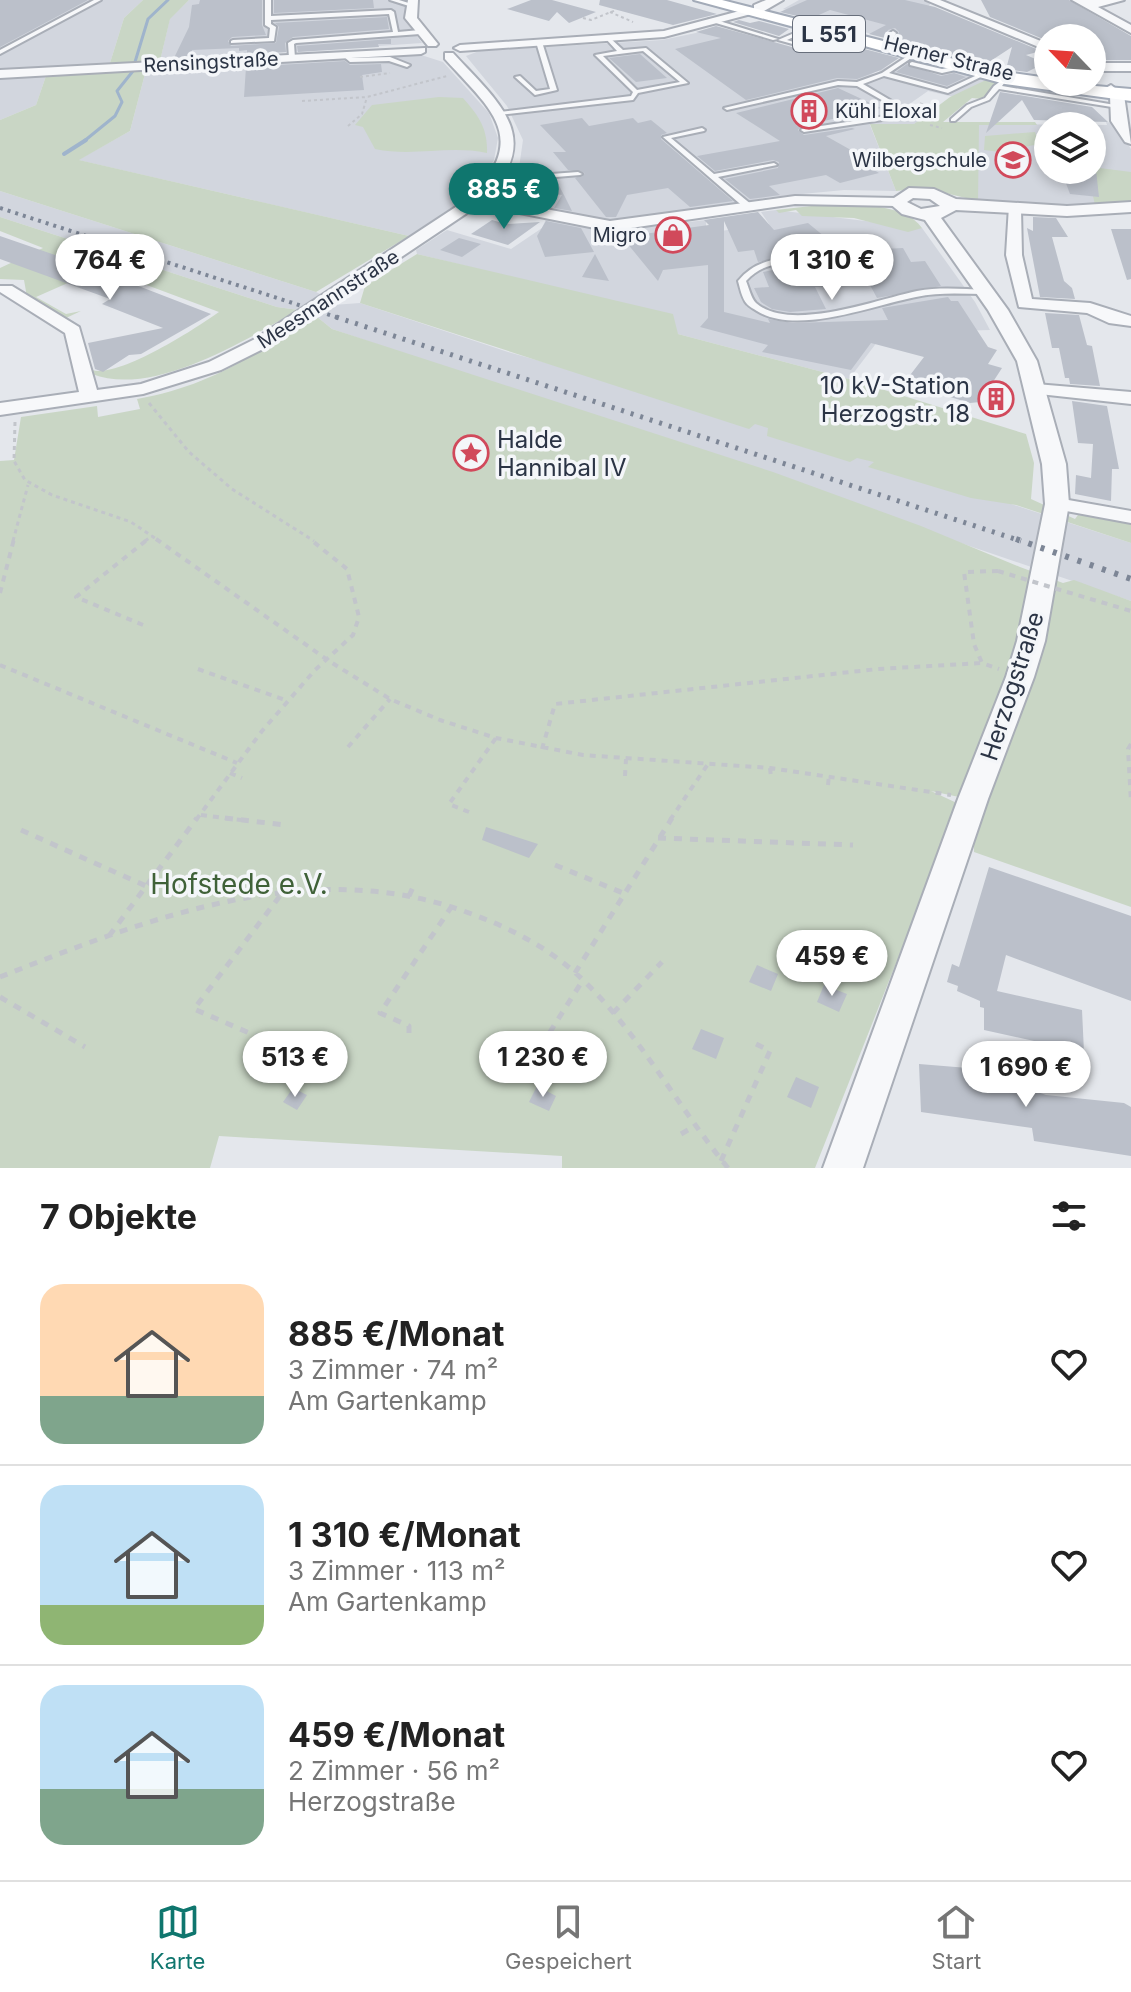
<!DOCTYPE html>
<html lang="de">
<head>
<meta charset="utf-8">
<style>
	:root { --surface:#fff; --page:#f6f6f6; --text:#222; --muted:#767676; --line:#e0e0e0; --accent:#0f766e }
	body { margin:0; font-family:Inter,sans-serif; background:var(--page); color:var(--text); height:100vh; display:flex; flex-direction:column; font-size:30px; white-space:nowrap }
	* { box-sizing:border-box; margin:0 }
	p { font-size:26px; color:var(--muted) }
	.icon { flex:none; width:44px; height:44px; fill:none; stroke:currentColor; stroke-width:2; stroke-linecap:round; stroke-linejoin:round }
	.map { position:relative; height:1168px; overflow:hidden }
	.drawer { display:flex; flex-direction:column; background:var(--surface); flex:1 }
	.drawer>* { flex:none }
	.needle { width:52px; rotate:295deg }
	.buttons { position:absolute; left:1034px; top:24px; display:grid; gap:16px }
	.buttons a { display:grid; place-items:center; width:72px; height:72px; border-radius:50%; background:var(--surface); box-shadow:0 4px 12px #0003; font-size:40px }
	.price { position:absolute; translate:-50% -68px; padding:0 18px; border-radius:28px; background:#fff; color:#222; font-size:26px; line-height:52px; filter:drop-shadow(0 2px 4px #0008) }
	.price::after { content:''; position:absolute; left:50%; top:48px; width:24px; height:18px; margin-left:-12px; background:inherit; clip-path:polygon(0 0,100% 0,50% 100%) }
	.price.current { background:var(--accent); color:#fff }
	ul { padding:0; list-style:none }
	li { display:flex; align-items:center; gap:24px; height:200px; padding:0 40px }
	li+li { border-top:2px solid var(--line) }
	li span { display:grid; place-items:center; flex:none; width:224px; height:160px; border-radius:24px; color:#555 }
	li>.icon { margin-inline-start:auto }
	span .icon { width:96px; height:96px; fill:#fffc; stroke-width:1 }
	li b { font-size:34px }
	h2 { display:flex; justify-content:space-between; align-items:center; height:96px; padding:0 40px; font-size:34px }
	.dock { display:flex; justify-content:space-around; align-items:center; height:112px; border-top:2px solid var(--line); background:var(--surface); font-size:22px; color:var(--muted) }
	.dock a { display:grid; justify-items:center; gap:4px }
	.dock .current { color:var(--accent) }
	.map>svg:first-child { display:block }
</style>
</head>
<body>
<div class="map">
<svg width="1131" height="1168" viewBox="0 0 1131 1168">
	<rect width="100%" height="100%" fill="#e4e7ec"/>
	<path fill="#d2d6de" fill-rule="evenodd" d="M0,0H143L124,18L110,63L0,69Z
		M189,0H407V23L422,43L160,61L170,18Z
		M799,0H924L931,2L907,44L783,9Z
		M715,29L878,75L880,70L908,57L988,79L954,97L928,91L908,105L931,112L913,125H870L896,191L844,190L771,197L617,222L559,214L501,198L519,168L523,140L507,106L466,56L479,51L662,40Z
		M386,54H418L443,62L489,113L498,138L494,160L483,179L458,203L409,236L78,160L130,131L146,70Z
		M46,76L36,105L0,120V79Z
		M1106,122L1114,123L1131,149V202L1058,205L978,201V124L1107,125ZM1048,126H1092V170H1048Z
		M0,191L316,292L322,295L316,300L333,305L360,303L508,352L768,425L1131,543V601L332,329L316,316L298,310L277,307L0,217Z
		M776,210L922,228L975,302L990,330L884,333L849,379L678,334L556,288L417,254L416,250L447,230L511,249L542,228L547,217L614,231L706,220V229L714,232L769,224L761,212Z"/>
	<path fill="#c9d6c5" d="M143,0H189L170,19L160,61L110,63L124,18Z
		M146,70L130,131L79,160L409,236L316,292L0,191V120L36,105L46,76Z
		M988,79L996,82L982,99L972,98L943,122H1035L1037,125H979L978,201L925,188L896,191L870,124H914L950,97Z
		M439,97L463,98C479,116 488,129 487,153C449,145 413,157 375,149L363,127L355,125L372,105Z
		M1035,132L1039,144L1000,152L984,150L985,136Z
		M1092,167L1131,172V202L1095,205L1093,196L1099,197Z
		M829,204C858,205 904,203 922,228L908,232L854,218L802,216L796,210L779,213L776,210Z
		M0,217L277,307L298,310C247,339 153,398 92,374V370C119,378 195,329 219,312L85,262L76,267L70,282L36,297L66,314L81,311L66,318L27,297L24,280L0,279V268L43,248L0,231Z
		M417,254L673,314L678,334L849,379L1026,434L1034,463L1031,499L1075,519L1078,515L1131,522V543L1016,505L971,498L868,467L874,462L857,458L850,462L767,436L768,428L755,424L749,429L360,303L365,286Z
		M316,316L332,329L773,472L921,526L1020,567L1063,583L1074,580L1131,601V907L974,852L973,800L931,791L959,804L815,1168H562V1156L219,1136L210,1168H0V461L14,460L21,417L97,406L98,417L140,409L137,399C211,386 255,354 316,316Z"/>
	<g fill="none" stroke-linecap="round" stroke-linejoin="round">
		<path stroke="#9fb4cc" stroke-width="3" d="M135,62L148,19L168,0
			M83,142L115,116L122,102L117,91L133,71"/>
		<path stroke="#9fb4cc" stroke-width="4" d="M64,154L86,140"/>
	</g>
	<path fill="#bbc0ca" d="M0,0H88L0,47Z
		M200,0H262V25L266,35L232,37L228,41L231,46L276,43L279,27L275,23L387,17L389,29L293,37L285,43L286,52L247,54V50L239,51V48L192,50L191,57L174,58L189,27L192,5L199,4Z
		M274,0H373L374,8L274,13Z
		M531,0H552L596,12L569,23L557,12L549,21L507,9Z
		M600,0H667L717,14L673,25L599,5Z
		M807,0H905L935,7L1041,51L1026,55L1045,63L1027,72L1006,69L1012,47L986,64L895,41L899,32L895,28L888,30L885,38L869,34L886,25L830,10L810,19L780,12Z
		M981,0H1069L1131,36V60H1092V38L1048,41L990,17Z
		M739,20L750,23L759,21L789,29L779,36L733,22Z
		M716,26L810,52L813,45L796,39L802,36L844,48L849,45L899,58L881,70L857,79L837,78L746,100L675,49L721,38L696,32Z
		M391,39V44H378L379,47L298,52L297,46Z
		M640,54L667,78L636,82L609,58Z
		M345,61L350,65L381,64L382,72L362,75L364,90L244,97L246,67Z
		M907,64L941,76L954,73L966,77L947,86L896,72Z
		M838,88L881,108L802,126L798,130L804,135L852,128L855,129L826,136L858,154L850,156L879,173L840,183L826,175L769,186L780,195L750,199L725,179L778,168L779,162L773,160L715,171L697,156L780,141L736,113Z
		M1000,92L1092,107L1108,122L1034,120L1022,100L986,133Z
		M582,118L589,126L633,118L638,123L651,120L667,133L661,135V139L733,201L690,207L668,188L627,195L616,217H606L575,178L585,173L568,170L553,152H566L540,125Z
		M1061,170H1096L1099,197L1070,194Z
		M556,180L564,195L572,211L554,208L562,195L528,191L535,182Z
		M758,212L774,230L808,223L842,251L903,248L911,262L925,261L941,286L877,298L870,285L815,287L826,309L790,312L772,309L761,302L754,288L769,287L763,272L808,263L812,257L795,254L758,262L754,250L738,252L724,221V312L770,323L768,319L793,323L888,320L882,308L948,297L951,301H958L988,347L997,350L988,364L1002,368L980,402L970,403L904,383L924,357L871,343L851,370L762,352L768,345L700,327L708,318V265L663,270L658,281L622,237L709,225L704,220Z
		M1033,217L1056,218L1068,237H1052L1064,281L1072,288L1075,299L1040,297L1027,228L1033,231Z
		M492,220L506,224L540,222L508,245L471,234Z
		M546,221L581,228L594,252L545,257L537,236Z
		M1111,229H1131V279L1127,280Z
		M0,236L84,265L211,314L141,354L129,355L103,372L95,369L88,343L163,328L102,304L110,299L0,259Z
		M459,238L481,244L462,257L440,250Z
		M595,254L609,281L582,277Z
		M1045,313L1079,315L1087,345L1092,346L1100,386L1070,384L1069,378H1065L1059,348H1052Z
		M1072,401L1107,406L1119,469H1112L1111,501L1075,494L1076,475L1091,478L1093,444L1078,443Z
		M486,827L538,844L529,858L482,840Z
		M989,867L1131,916V1001L1006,955L997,991L1082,1010L1084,1052L984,1030V1008L980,1007V1001L957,991L958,986L947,982L952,964L959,967Z
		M757,965L778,974L771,991L749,982Z
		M824,985L847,994L839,1012L817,1002Z
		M701,1029L724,1038L716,1059L692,1049Z
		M919,1064L968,1068V1071L1027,1080L1029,1089L1046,1095L1124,1103L1131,1107V1156L1034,1141L1032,1128L921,1112Z
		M796,1077L819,1087L811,1108L787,1097Z
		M537,1086L556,1096L549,1111L529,1102Z
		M293,1088L307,1095L297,1110L283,1102Z"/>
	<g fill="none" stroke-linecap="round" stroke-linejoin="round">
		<defs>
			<path id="service" d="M94,0H101L0,54V50Z
				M265,0H271V16L391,10L394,12L398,32L420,30L423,32L420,34L296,43L294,44L295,58L292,60L289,58L288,43L293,40L393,32L389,14L271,20V24L276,27L274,41L231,43V41L233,40L269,38L270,28L265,25Z
				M390,0H399L415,5L412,7Z
				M709,19H713L778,39L773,40L709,21Z
				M806,28L811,29L787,40L811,47V49L778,40Z
				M893,31L896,33L891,43L886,44L890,33Z
				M609,37L623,50L646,48L688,83L638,93L633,100L498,115L497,114L500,112L631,96L633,92L595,55L617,51L606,39ZM643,51L680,82L637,90L603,56Z
				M539,40L542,42L557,90L535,95L515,77L520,76L536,91L550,89L536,42Z
				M918,49L920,50V52L889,73L947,89L988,70L993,71L948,93L884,76L863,84L907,110L908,111L902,117L804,132L801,130L802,129L898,114L901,111L857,86L838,85L727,110L724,108L838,81L857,82L882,73Z
				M343,54H347L352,58L390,57L410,65L407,67L389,61L350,62L343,56Z
				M912,62L942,69L962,66L965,68L942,73L910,65V63Z
				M1002,80L1005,82L1002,86L1121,106L1118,108L999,89L989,100L971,107L955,121H951V119L967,105L985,98L994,86Z
				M702,128L705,130L704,131L671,138L714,174L774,163L777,165L718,177L752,205V209H746L663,137Z
				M578,172L582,174L580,175L497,182L493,180L497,178Z
				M805,256L809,258L808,260C784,263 763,262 746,281C749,288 751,298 756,303C790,333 878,299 917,291C939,287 963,289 985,290L989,292L985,294C962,294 939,292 916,297C874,305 797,336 757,311C757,311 747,305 747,304C742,299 740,288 738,281C756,259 779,258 805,256Z"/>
			<path id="minor" d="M408,0H418L417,18L438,44L436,46H428L405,18Z
				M926,0H940L1048,44V51Z
				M1072,0H1124L1098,7L1131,25V33Z
				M747,9L751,14L664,37L460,51L454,48L460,45L664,31Z
				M425,48V52L421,54L0,78V70Z
				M445,53H453C498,102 545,137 486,198L610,221L795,196L897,198L904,202L897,206L795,204L610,231L479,205L267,347L221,370L143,394L0,415V403L79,392L65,333L0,292V286H12L79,327L97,390L141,384L209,362L255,339L471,197C530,136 490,109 445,59Z
				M1092,63H1131V71H1092Z
				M1009,206L1021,209L1022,255L1032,299L1090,303L1131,316V326L1109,323L1087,313L1019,307L1006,255Z
				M1036,384L1131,392V404L1030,393V385Z
				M1057,498L1131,511V523L1050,508L1047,504L1050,500Z"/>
			<path id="tertiary" d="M766,0H783L764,11H754V5Z
				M1111,85L1124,95L1131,144L1125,142L1111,121L1110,96L1104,89Z
				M909,188L934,189L956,199L1067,206L1131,202V212L1067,216L956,210L941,218L1008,310L1037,361L1066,464L1069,504L1045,641L1034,677L988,799L863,1168H823L958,799L1006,677L1017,641L1045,504L1042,464L1017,361L988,310L925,220L902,214L888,202ZM913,198L930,199L940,206L921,209L907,202Z"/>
			<path id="primary" d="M694,0H722L1005,72L1048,78V82L1131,89V101L1005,84Z"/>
		</defs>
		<use href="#service" stroke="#a9aeb7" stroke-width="4"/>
		<use href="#minor" stroke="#a9aeb7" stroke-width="4"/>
		<use href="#tertiary" stroke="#a9aeb7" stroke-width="4"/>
		<use href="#primary" stroke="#a3abb8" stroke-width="4"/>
		<path stroke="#c2c5cb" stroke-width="2" stroke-dasharray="3 3" stroke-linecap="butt" d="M610,12L633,22
			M583,18L591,20L616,10
			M360,77L390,73
			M302,101L367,97L447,76
			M920,103L935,113L932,123
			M930,125L942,128
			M348,126L362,114L367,97"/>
		<path stroke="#c2c5cb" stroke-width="3" stroke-dasharray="4 4" stroke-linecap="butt" d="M149,403L189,452L232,489L314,541
			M15,422L14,461L25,480L52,495L131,522L159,541
			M13,541L28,485
			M145,541L152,536"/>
		<path stroke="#c2c5cb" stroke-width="4" stroke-dasharray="6 6" stroke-linecap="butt" d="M156,539L329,661L390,699L440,720L496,738L583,755L770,768L951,795
			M998,571L964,572L974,644L982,663L999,669
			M1067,592L1131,611
			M0,593L14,539
			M143,625L76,597L148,539
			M0,665L237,763
			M198,669L288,701
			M1131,744L1128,749L1131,802
			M348,747L390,699
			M542,749L555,704L878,669L982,663
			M770,768L771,777
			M230,773L242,778
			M625,776L626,759
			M828,785L829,776
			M469,812L449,804L496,738
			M201,815L241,820
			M196,820L262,731L315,670L353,635L359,617L347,569L310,539
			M670,820L708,764"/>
		<path stroke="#c2c5cb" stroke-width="5" stroke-dasharray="8 8" stroke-linecap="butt" d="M225,818L285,825
			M21,830L146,886
			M658,838L853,845
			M555,865L623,893
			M409,896L413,887
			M109,936L197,818
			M575,973L672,818
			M0,977C149,918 311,854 469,913C511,928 551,949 583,980C640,1035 678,1107 728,1168
			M0,997L85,1047
			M613,1013L662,962
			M409,1033V1026L380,1013L452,906
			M277,1045L194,1009L283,892
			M524,1073L583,980
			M681,1134L695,1126
			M721,1161L770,1051L756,1044"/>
		<use href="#service" fill="#f7f8fa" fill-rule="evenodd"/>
		<use href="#minor" fill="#f7f8fa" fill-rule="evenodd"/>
		<use href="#tertiary" fill="#f7f8fa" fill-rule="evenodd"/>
		<use href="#primary" fill="#fff" fill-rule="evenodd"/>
		<path stroke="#7d8696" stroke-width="4" stroke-dasharray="3 5" stroke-linecap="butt" d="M0,208L342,319"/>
		<path stroke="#7d8696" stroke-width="5" stroke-dasharray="3 7" stroke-linecap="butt" d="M336,317L1021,541"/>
		<path stroke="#7d8696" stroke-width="6" stroke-dasharray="4 9" stroke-linecap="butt" d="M1016,539L1131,579"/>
		<path stroke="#c2c5cb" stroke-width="4" stroke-dasharray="6 6" stroke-linecap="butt" d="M998,571L1067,592"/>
	</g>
	<defs>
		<symbol id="building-ring" viewBox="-11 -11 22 22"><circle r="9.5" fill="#f4f6f9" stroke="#d1495b" stroke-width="1.5"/><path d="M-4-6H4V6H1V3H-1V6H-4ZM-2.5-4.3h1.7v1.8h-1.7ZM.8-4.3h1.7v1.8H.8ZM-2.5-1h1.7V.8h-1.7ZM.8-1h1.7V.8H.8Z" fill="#d1495b"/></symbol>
		<symbol id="school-ring" viewBox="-11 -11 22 22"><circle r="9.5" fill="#f4f6f9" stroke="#d1495b" stroke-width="1.5"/><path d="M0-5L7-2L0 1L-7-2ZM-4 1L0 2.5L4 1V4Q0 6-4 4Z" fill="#d1495b"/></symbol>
		<symbol id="shop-ring" viewBox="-11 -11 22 22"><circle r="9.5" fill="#f4f6f9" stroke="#d1495b" stroke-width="1.5"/><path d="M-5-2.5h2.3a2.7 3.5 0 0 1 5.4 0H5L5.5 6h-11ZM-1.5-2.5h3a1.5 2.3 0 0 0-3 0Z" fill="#d1495b"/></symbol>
		<symbol id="sight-ring" viewBox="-11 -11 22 22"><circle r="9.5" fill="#f4f6f9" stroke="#d1495b" stroke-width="1.5"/><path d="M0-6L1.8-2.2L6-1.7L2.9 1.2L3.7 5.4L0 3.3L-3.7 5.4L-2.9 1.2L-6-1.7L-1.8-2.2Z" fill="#d1495b"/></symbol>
	</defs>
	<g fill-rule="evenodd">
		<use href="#building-ring" x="789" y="91" width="40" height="40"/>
		<use href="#school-ring" x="993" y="140" width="40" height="40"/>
		<use href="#shop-ring" x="653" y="215" width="40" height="40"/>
		<use href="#building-ring" x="976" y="379" width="40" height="40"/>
		<use href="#sight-ring" x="451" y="433" width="40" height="40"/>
	</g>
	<g text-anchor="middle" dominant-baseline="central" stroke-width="7" stroke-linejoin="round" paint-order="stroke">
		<g font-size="20" fill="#2b3445" stroke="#f4f6f9">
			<text transform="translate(949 58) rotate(14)">Herner Straße</text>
			<text transform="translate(211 62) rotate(-3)">Rensingstraße</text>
			<text transform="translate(328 299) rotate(-33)">Meesmannstraße</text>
		</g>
		<g font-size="20" fill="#2b3445" stroke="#f4f6f9" text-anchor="end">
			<text x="835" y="111" text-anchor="start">Kühl Eloxal</text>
			<text x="987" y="160">Wilbergschule</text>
			<text x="647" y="235">Migro</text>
		</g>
		<rect fill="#f4f6f9" stroke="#676e7b" stroke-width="2" x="793" y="16" width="72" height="36" rx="6"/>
		<g font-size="22" font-weight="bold" fill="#2b3445">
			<text x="829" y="34">L 551</text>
		</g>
		<g font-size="24" fill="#2b3445" stroke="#f4f6f9" text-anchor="end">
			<text x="970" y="385">10 kV-Station<tspan x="970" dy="28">Herzogstr. 18</tspan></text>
			<text x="497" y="439" text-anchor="start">Halde<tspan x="497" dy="28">Hannibal IV</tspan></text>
		</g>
		<g font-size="24" fill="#2b3445" stroke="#f4f6f9">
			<text transform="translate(1012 686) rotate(-72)">Herzogstraße</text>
		</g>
		<g font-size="28" fill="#3f6138" stroke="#f4f6f9">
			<text x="239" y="884">Hofstede e.V.</text>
		</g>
	</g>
</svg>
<div class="buttons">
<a><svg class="needle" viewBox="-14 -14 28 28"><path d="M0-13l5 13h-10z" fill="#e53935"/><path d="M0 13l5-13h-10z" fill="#767676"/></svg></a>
<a><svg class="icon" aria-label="layers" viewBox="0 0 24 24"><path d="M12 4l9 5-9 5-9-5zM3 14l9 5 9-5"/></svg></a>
</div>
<b class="price current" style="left:504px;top:231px">885 €</b>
<b class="price" style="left:110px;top:302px">764 €</b>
<b class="price" style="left:832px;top:302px">1 310 €</b>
<b class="price" style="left:832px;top:998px">459 €</b>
<b class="price" style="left:295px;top:1099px">513 €</b>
<b class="price" style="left:543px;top:1099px">1 230 €</b>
<b class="price" style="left:1026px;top:1109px">1 690 €</b>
</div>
<section class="drawer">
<h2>7 Objekte<svg class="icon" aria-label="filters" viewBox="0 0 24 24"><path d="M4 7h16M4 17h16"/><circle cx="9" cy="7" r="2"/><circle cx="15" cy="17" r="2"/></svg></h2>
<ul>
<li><span style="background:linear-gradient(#ffd9b3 70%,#7fa58c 0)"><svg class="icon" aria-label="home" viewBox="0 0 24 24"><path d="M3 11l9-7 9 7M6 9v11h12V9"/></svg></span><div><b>885 €/Monat</b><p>3 Zimmer · 74 m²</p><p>Am Gartenkamp</p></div><svg class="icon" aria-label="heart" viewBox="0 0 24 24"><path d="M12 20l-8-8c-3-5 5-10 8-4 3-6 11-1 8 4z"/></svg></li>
<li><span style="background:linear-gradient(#bfe0f5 75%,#8fb573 0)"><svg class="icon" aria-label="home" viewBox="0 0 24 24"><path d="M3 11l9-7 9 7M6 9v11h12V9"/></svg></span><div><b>1 310 €/Monat</b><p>3 Zimmer · 113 m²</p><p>Am Gartenkamp</p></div><svg class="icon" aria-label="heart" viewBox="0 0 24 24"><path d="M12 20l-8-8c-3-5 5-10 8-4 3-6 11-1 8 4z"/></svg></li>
<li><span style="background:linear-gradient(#bfe0f5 65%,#7fa58c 0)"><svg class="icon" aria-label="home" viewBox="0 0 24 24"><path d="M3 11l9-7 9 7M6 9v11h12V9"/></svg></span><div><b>459 €/Monat</b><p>2 Zimmer · 56 m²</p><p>Herzogstraße</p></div><svg class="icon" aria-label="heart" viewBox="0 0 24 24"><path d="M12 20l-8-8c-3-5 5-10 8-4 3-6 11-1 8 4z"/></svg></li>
</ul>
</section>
<nav class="dock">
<a class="current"><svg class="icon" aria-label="map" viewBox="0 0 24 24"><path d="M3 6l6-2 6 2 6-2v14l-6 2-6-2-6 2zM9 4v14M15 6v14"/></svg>Karte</a>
<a><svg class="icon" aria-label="saved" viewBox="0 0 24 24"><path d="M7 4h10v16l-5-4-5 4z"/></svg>Gespeichert</a>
<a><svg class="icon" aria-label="home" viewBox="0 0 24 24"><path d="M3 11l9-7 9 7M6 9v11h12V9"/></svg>Start</a>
</nav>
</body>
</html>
